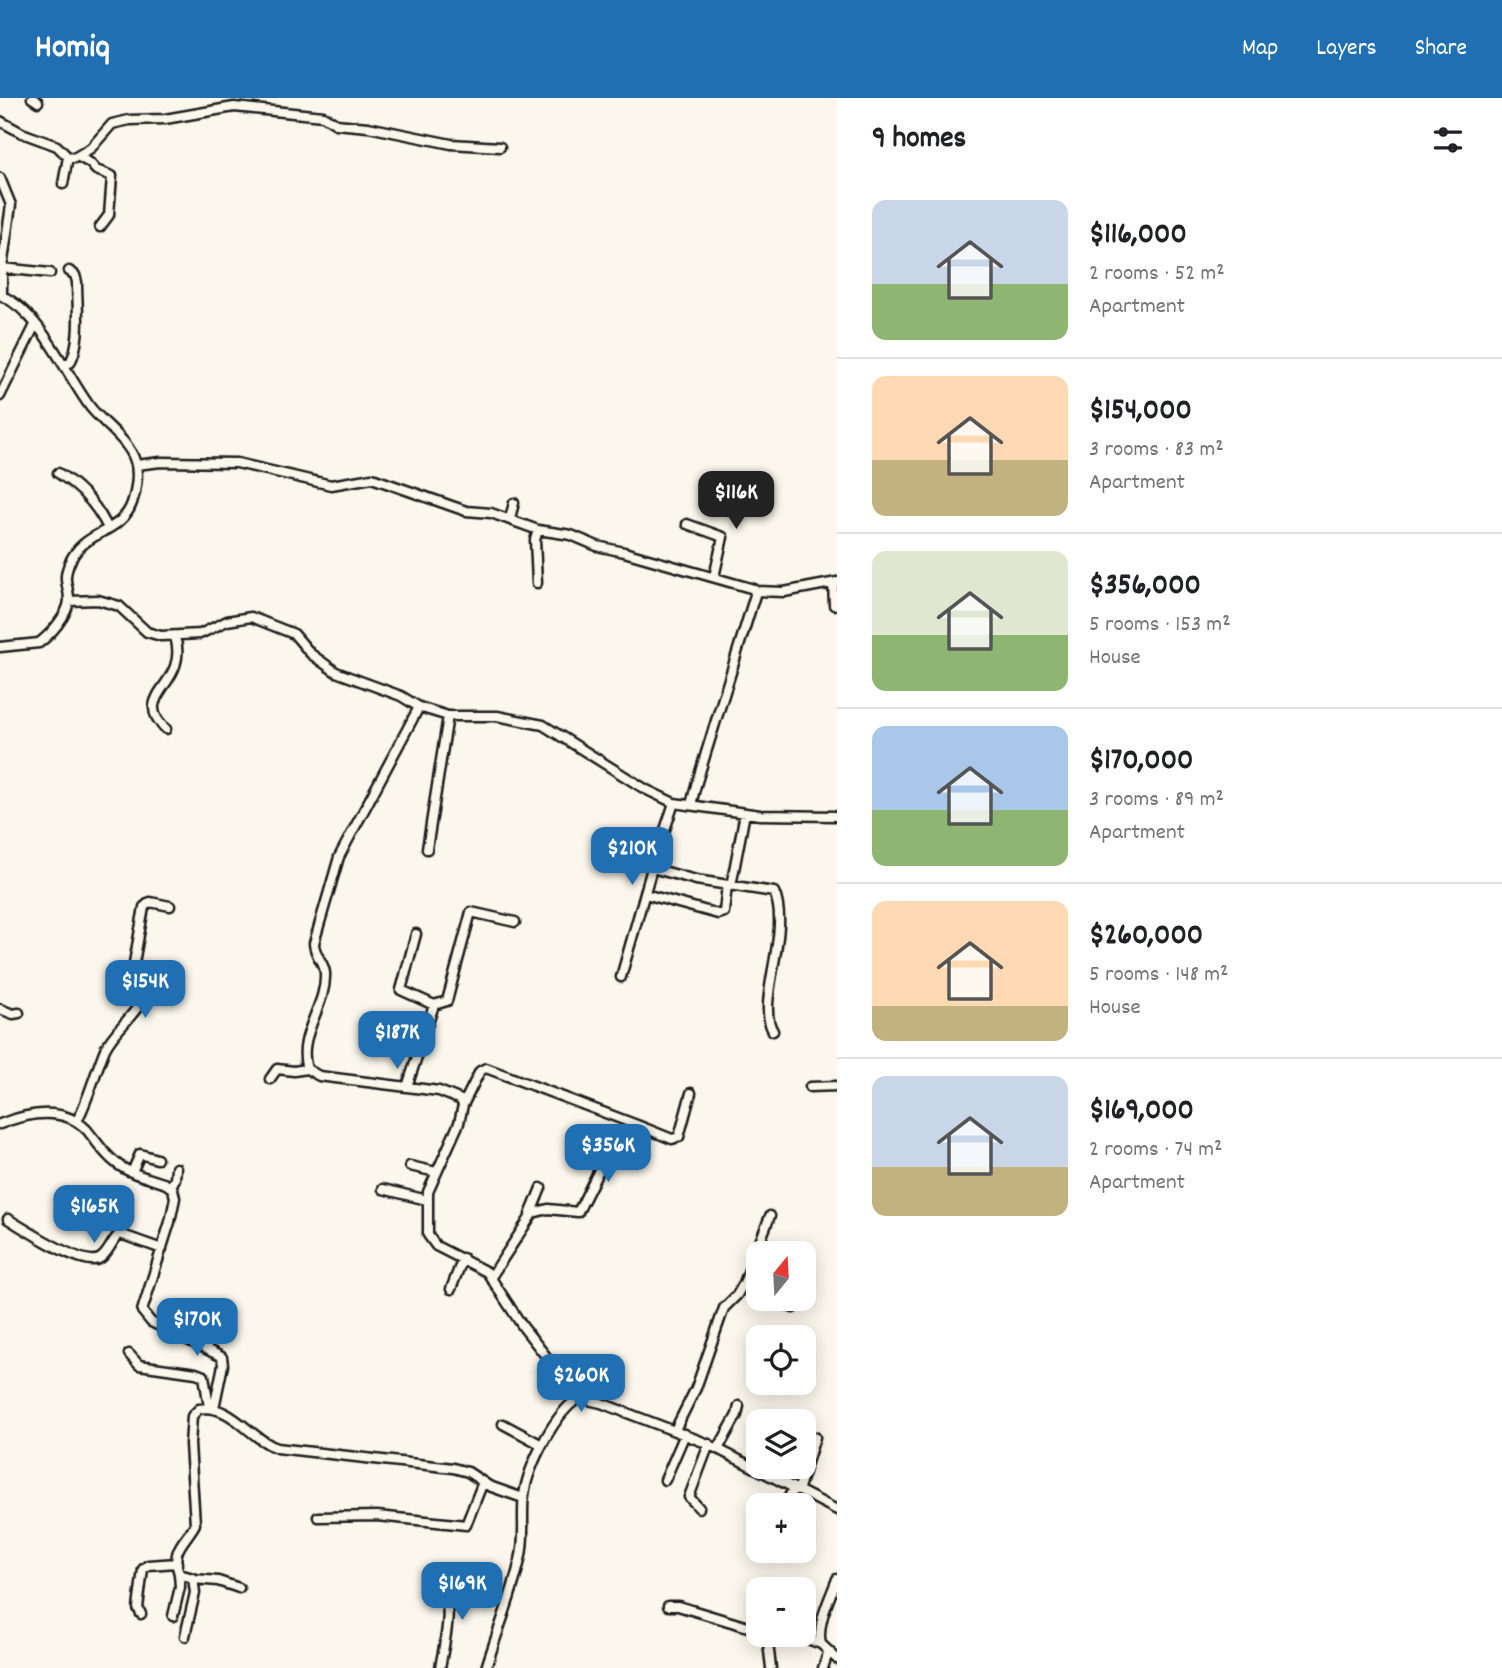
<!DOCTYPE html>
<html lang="en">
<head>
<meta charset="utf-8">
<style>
	:root { --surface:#fff; --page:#f2f2f2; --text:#202124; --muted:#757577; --line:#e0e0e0; --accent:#1f6fb2 }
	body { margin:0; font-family:Dekko,sans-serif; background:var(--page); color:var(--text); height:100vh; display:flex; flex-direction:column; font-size:26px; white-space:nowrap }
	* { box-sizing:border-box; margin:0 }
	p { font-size:23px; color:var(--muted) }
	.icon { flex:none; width:38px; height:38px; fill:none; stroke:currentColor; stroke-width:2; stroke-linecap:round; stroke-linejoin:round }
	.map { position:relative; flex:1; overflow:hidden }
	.panel { display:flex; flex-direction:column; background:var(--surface); width:665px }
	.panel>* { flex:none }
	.needle { width:46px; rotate:18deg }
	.buttons { position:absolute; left:746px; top:1143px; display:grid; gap:14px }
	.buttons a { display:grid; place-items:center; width:70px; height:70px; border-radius:14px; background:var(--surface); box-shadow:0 4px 18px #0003; font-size:35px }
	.price { position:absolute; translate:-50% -60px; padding:0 16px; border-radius:14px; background:var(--accent); color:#fff; font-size:23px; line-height:46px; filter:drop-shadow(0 2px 4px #0008) }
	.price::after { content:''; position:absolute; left:50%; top:42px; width:21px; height:16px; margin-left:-10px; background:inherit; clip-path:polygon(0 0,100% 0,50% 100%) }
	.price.active { background:#222; color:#fff }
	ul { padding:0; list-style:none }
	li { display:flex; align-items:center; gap:21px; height:175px; padding:0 35px }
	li+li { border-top:2px solid var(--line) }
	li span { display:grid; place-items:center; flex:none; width:196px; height:140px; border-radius:14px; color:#555 }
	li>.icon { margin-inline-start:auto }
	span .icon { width:84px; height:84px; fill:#fffc; stroke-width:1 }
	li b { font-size:30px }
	h2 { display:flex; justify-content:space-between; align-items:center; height:84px; padding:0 35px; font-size:30px }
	header { display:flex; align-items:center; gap:42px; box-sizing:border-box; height:98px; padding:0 35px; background:var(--accent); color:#fff }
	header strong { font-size:33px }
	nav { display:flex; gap:38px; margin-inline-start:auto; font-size:24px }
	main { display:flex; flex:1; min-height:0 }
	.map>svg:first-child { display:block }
</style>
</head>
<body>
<header>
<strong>Homiq</strong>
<nav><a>Map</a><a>Layers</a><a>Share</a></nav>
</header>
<main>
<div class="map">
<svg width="837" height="1570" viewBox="0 0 837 1570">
	<rect width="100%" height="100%" fill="#fbf7ec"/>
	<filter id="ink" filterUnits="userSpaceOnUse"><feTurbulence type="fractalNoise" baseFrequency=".0143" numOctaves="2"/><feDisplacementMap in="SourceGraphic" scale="14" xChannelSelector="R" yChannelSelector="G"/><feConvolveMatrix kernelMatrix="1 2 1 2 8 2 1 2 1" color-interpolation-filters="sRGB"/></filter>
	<g filter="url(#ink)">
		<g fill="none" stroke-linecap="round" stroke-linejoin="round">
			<defs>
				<path id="street" d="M32,0L38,4
					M0,23L22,35L57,48L68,59L74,60L91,50L112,26L129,22L165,21L234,9L323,18L336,26L368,29L451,46L500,49
					M79,59L90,65L96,72L112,78L109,117L100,129
					M0,80L11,107L2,170V198C41,215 66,277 91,310C104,326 129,343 135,363C139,375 136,394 132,405C121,437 83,431 69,466C62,485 69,486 69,502C68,517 51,536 39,545L0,549
					M63,86L68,59
					M2,170L50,175
					M64,265H70C82,242 77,209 77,184L75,177L69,173
					M0,298L35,227
					M136,367L161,364L237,365L331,387L372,380L466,413L491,415L538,432L571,437L597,448L624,454L754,491L755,497L696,687L691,707
					M58,375C81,389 96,406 108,430
					M510,420L514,405
					M687,426L723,439L714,479
					M537,485L535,442L538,432
					M833,485L834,507
					M756,493L784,494L837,484
					M69,503L98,502L119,508L147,534L161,538L200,536L227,523L251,519L294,536L311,556L336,574L401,598L419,609L448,618H497L543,627L645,691L674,705L760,717L837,718
					M419,609L339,759L314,845C314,857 324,864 325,875C327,909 296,937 307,971L319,978L439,993L461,1002L463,1007L459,1025L428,1094V1137L436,1148L487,1174L523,1229L556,1271L570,1284L579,1300
					M166,631C129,597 190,587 175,539
					M427,751L448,618
					M652,770L696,782L774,794C792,834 755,905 773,933
					M731,788L745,715
					M645,796L718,816L724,814L727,787
					M621,879L652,770L674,705
					M434,907L447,903L471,814L515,824
					M0,911L13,916L19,915
					M270,981L277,971L294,973L307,971
					M407,989L434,907L401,892L416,836
					M810,989L837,988
					M463,1007L480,973L486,970L637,1027
					M77,1023C89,1000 95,975 105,951C117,926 152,908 146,877L134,865L144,809L150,804L170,808
					M0,1026C28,1015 64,1008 87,1032C96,1043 104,1056 116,1065C129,1076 150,1080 166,1086L173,1091L175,1100L170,1124L142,1213L151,1224L222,1259L223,1267L214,1310
					M410,1068L436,1074
					M132,1074L140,1056L157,1061
					M171,1088L175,1081L176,1070
					M383,1091L427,1102
					M530,1117L541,1090
					M8,1121C25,1131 82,1169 99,1161C109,1156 111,1142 120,1136L162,1151
					M491,1179L533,1115L548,1111L578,1114L602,1066L623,1055L637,1027L672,1041L679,1039L691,995
					M744,1185L758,1192
					M451,1191L463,1160
					M773,1200L793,1210
					M129,1256L139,1267L196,1275L204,1278L209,1309
					M503,1326L542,1347
					M675,1332L696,1290L724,1210L737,1197L744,1185L770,1118
					M718,1351L737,1317L739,1308
					M665,1382L685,1336
					M798,1393L815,1339
					M785,1407L793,1391
					M699,1410L689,1399L709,1346
					M318,1419L377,1418L466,1427L483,1384
					M194,1481L218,1483L239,1490
					M668,1508H678L758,1532
					M141,1516L138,1510L143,1471L148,1467L177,1465
					M173,1518L180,1489L179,1476
					M767,1536L771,1570
					M793,1536L821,1546L837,1561
					M185,1538L195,1495L193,1480L179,1476C170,1450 186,1444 195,1426L190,1346L192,1318L199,1311C231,1305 250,1341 277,1350L453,1370L468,1374L489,1388L523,1400
					M821,1546C816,1526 830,1500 837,1481
					M440,1570C445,1540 454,1513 441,1484
					M486,1570C497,1534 512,1498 520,1462C526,1440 521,1419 524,1397C528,1369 554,1315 579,1300L601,1305L706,1345L837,1412
					M823,1570L828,1555"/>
			</defs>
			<use href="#street" stroke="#1c1c1c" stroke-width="13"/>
			<use href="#street" stroke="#fbf7ec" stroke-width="8"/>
		</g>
	</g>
</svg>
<div class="buttons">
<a><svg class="needle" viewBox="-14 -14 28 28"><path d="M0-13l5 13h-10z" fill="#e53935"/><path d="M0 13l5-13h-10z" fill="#757577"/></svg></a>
<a><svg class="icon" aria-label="locate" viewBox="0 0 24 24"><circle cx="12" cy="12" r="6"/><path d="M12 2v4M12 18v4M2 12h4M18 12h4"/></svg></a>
<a><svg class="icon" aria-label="layers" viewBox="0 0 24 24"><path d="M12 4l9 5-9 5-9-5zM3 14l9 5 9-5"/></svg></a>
<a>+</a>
<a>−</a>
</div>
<b class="price active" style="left:736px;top:433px">$116K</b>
<b class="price" style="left:632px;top:789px">$210K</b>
<b class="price" style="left:145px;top:922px">$154K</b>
<b class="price" style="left:397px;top:973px">$187K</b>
<b class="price" style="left:608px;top:1086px">$356K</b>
<b class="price" style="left:94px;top:1147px">$165K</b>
<b class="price" style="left:197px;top:1260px">$170K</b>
<b class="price" style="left:581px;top:1316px">$260K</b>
<b class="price" style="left:462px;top:1524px">$169K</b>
</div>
<section class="panel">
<h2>9 homes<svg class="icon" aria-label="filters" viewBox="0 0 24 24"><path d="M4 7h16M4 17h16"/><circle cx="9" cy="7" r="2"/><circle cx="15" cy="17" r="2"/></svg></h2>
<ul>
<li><span style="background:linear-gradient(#c9d6e8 60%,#8fb573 0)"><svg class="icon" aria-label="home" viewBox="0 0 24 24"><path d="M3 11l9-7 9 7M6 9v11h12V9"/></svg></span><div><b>$116,000</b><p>2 rooms · 52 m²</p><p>Apartment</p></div></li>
<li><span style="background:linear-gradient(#ffd9b3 60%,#c2b280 0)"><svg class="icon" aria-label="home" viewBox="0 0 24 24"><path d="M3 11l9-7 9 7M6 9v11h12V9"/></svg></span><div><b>$154,000</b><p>3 rooms · 83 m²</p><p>Apartment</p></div></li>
<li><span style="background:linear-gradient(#dfe7d0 60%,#8fb573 0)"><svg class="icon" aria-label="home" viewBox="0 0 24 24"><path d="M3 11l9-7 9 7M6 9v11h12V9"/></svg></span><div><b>$356,000</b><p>5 rooms · 153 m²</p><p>House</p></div></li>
<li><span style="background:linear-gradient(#a9c7e8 60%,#8fb573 0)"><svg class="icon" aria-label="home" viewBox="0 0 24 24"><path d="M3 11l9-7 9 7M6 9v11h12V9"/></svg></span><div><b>$170,000</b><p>3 rooms · 89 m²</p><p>Apartment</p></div></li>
<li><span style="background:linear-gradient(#ffd9b3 75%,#c2b280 0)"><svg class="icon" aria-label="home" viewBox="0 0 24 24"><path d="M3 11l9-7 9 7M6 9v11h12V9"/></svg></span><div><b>$260,000</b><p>5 rooms · 148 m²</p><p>House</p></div></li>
<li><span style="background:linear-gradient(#c9d6e8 65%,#c2b280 0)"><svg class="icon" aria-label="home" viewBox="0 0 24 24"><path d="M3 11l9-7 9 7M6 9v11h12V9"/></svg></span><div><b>$169,000</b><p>2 rooms · 74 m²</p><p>Apartment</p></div></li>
</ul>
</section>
</main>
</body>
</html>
